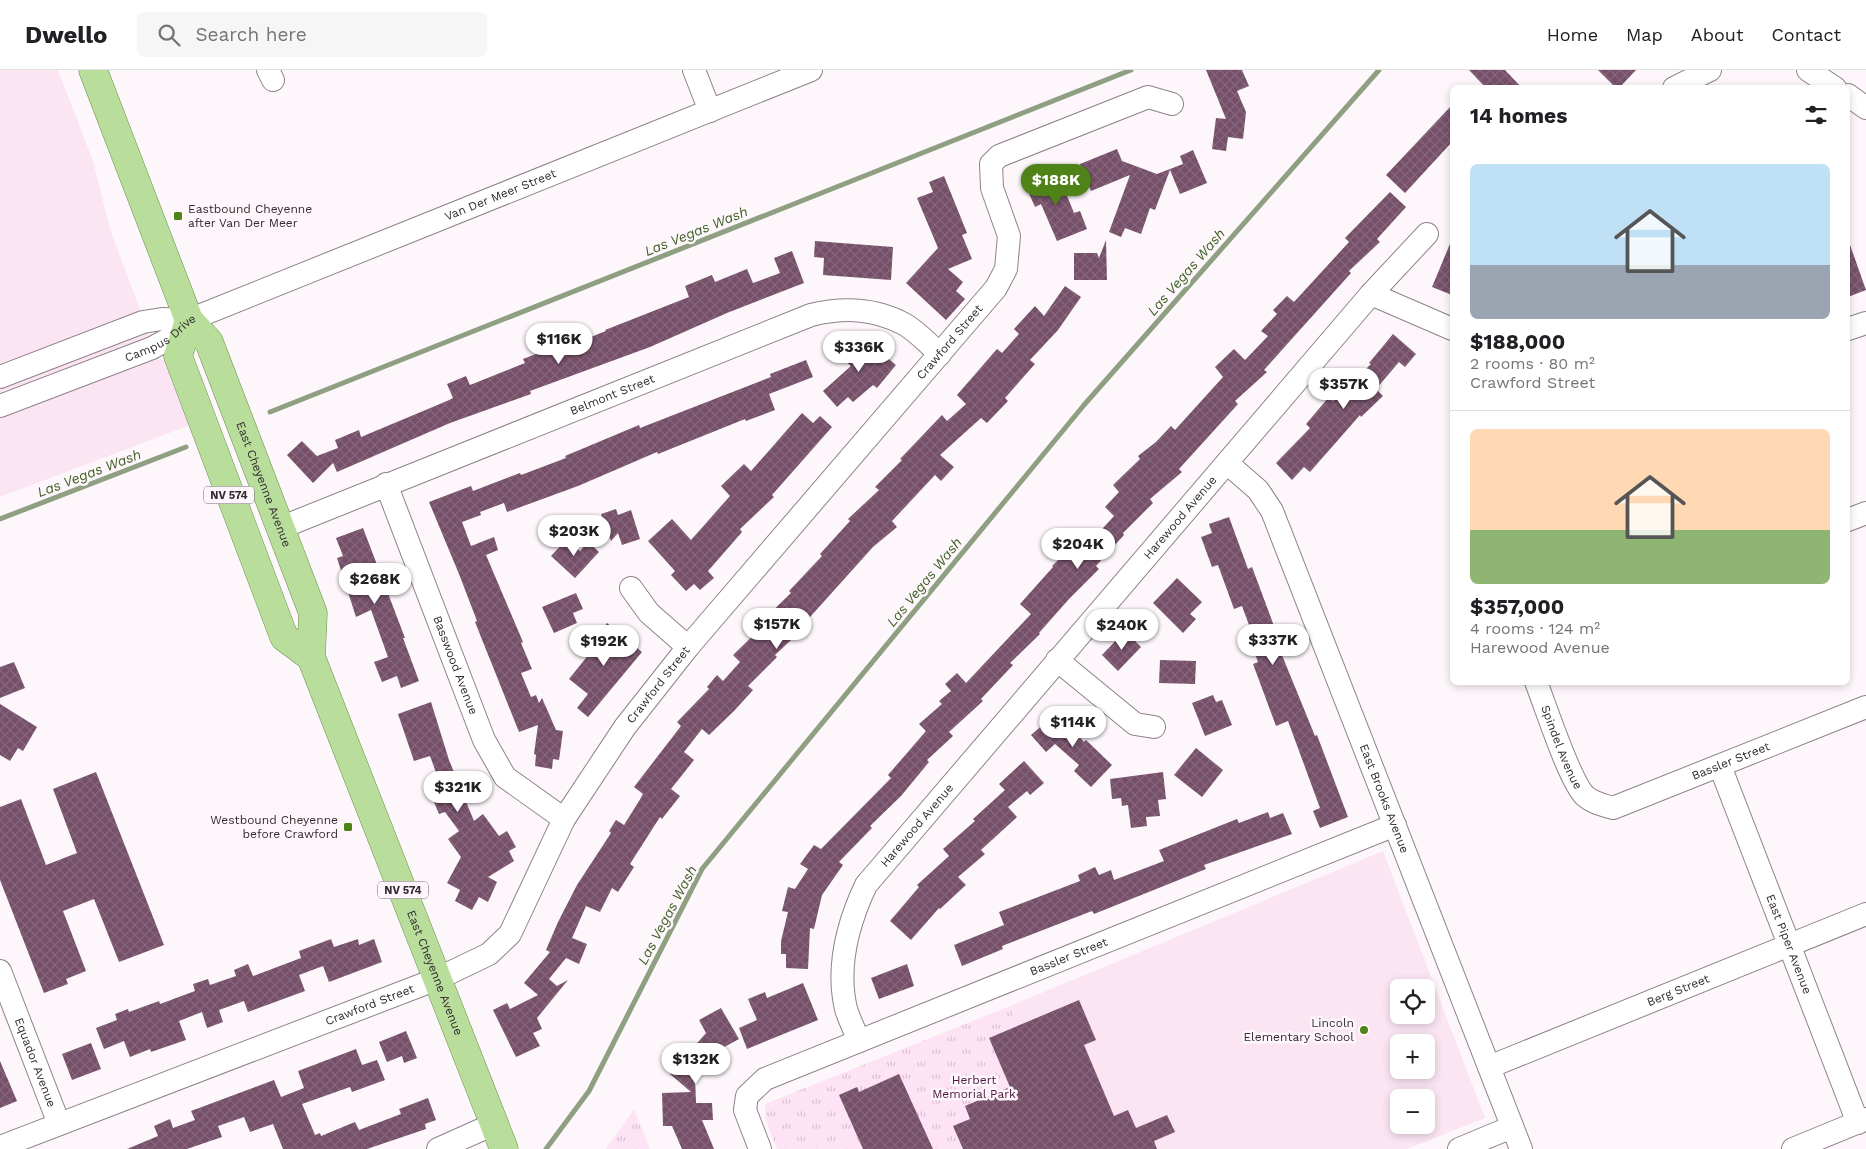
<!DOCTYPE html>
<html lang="en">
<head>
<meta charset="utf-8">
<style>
	:root { --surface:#fff; --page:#f6f6f6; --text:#202124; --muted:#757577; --line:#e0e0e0; --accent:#4f8318 }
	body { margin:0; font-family:"Work Sans",sans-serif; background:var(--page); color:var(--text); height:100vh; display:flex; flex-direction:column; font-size:19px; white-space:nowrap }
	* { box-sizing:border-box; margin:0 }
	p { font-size:16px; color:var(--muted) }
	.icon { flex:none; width:28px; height:28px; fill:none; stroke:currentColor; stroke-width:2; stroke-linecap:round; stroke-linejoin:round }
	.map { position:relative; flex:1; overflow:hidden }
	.sheet { position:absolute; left:1450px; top:15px; width:400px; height:600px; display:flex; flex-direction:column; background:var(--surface); border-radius:8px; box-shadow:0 2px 8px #0003 }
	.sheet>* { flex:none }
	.tools { position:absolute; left:1390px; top:909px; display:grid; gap:10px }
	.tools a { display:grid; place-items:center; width:45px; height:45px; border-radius:8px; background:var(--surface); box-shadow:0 2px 8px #0003; font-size:25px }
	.price { position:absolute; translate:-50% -42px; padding:0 11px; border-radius:18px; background:#fff; color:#222; font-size:16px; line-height:32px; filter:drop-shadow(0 1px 2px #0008) }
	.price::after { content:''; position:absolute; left:50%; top:30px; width:15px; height:11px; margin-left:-8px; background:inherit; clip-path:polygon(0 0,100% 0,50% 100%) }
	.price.on { background:var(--accent); color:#fff }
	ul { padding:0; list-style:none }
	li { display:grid; align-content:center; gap:10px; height:265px; padding:0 20px }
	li+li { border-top:1px solid var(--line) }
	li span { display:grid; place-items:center; height:155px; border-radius:8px; color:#555 }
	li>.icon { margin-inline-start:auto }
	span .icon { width:90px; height:90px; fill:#fffc; stroke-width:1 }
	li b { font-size:21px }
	h2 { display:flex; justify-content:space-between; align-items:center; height:60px; padding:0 20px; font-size:21px }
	header { display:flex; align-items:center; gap:30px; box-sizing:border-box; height:70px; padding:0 25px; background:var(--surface); border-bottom:1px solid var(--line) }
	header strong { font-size:24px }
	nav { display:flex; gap:28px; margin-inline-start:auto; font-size:18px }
	.search { width:350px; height:45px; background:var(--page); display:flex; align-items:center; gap:12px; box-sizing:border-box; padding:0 18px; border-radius:8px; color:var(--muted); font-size:19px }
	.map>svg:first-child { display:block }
</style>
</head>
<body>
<header>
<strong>Dwello</strong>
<div class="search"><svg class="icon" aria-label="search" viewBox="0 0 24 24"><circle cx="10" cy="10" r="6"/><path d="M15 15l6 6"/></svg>Search here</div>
<nav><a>Home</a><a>Map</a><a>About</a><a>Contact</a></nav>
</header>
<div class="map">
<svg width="1866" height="1079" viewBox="0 0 1866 1079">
	<defs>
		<pattern id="park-tufts" width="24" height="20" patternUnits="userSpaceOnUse" patternTransform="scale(1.25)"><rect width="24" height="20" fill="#fde3f4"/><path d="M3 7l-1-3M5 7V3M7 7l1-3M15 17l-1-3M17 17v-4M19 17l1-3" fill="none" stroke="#d9c3d2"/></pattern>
		<pattern id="building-cross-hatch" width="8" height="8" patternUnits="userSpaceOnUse" patternTransform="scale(1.25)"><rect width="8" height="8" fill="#764f69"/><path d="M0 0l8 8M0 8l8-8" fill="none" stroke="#85667b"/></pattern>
	</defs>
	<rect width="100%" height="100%" fill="#fdf7fb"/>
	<path fill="#fbe5f3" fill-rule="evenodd" d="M0,0H58L93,91L110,159L158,288L166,291L193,354L0,427Z
		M1383,781L1485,1048L1407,1079H986L1055,1051L1010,936ZM1399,918H1426V945H1399ZM1399,972H1426V1000H1399ZM1399,1028H1426V1055H1399Z"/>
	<path fill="url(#park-tufts)" d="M1010,936L1055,1051L986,1079H777L765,1048V1034Z
		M634,1039L650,1079H606Z"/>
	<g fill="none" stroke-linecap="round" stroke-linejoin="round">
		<path stroke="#8f9f82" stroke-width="5" d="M270,342L1131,0
			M0,449L186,377
			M546,1079L589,1021L702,799L1084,335L1379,0"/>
	</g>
	<path fill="url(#building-cross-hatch)" d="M1206,0H1242L1249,16L1237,21L1246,42L1243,69L1228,67L1226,81L1212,79L1216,48L1226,49Z
		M1469,0H1505L1522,18H1486Z
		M1598,0H1636L1619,18H1616Z
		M1452,35V72L1405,123L1386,105Z
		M1117,79L1122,91L1157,104L1183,94L1180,86L1193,80L1207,113L1180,124L1170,100L1155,140L1150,138L1141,164L1125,158L1121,167L1109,162L1130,105L1091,121L1080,94Z
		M1049,99L1053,109L1059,106L1074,143L1080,141L1087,159L1057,171L1041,134L1035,137L1027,119L1036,115L1032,106Z
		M944,106L967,163L962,165L972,189L948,199L963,212L956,221L965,229L946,250L906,213L938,178L917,128L933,122L929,112Z
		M1390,122L1406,137L1377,169L1380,172L1349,201L1351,203L1264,300L1267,302L1235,331L1238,334L1179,399L1182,402L1150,429L1153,433L1123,463L1124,465L1096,496L1099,499L1069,529L1039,563L1040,564L1010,593L1013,595L981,629L983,631L949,662L953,666L927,690L929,692L901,726L870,756L872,758L839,792L843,795L822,825L814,859L810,858L808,899L786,898V884H781V871L788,842L782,841L788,817L795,819L808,799L800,794L814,775L821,779L891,708L888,705L926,661L919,654L942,634L939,631L951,621L945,614L957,603L966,613L1031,544L1020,534L1053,497L1052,496L1075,474L1082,481L1114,446L1105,437L1119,422L1113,415L1140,389L1138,386L1156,372L1171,356L1175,360L1223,307L1215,297L1234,279L1245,290L1268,266L1261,261L1277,244L1273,240L1287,226L1294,232L1349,172L1345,168Z
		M1452,169V225L1432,217Z
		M1106,170L1107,210H1074V183H1097L1099,188Z
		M815,171L893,177L891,210L823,205L824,188L814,187Z
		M1849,172L1866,220L1848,227V173Z
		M792,181L804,213L727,243L650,277L530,321L531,324L450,353L337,402L333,393L313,413L287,385L302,371L317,386L338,378L335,370L359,360L361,367L447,331L453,328L447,314L466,306L470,315L525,293L523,289L549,279L550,283L606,261L605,260L689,227L685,216L712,205L715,212L747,199L753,213L780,203L774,188Z
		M1065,216L1081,227L1058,260L1030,290L1035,294L1005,328L1008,331L987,353L981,348L940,385L954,397L941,411L935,405L892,451L897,457L873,477L801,557L803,559L775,585L777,587L748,616L753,620L734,641L709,665L702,659L684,682L694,690L671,719L680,726L662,749L660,747L630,794L634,797L618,822L612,818L600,842L586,836L572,868L587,874L579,894L566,888L549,909L557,916L568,910L537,948L542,959L533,963L540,976L516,987L493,940L507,933L510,939L538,925L524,913L550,882L546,880L558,852L577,815L611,763L609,761L616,750L624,755L639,731L643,724L634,717L681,656L677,652L709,619L707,617L717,605L723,611L740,592L733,585L763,556L760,553L791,523L789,521L822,486L820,484L850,451L848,449L879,420L875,417L902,390L900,389L942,345L947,351L966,334L957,325L997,279L1002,283L1019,264L1014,259L1035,236L1044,246Z
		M1393,264L1416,284L1405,297L1399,292L1376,319L1383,326L1361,347L1360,345L1310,402L1304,397L1292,410L1276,393L1310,358L1306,354L1329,327L1333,331L1371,294L1369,293Z
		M851,272L863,281L870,273L896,295L877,318L873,315L853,332L848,327L837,337L823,321L851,296L839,286Z
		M806,290L813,307L769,324L775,340L746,351L745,349L658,384L657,382L578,416L507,442L504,433L480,442L481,445L462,452L471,476L494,467L498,480L486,485L523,572L521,573L532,599L521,603L531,627L536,625L539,633L542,628L556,660L563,661L559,690L553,689L552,699L535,696L536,685L534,684L538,655L519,662L475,552L477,551L459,504L429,432L471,416L473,421L520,403L521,405L566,388L565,386L639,355L640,358L771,307L770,304Z
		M802,343L813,353L820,346L832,357L772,425L774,427L740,459L742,462L708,501L714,508L700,520L694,514L686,521L671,505L675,501L648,471L672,449L691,470L730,426L721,416L744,394L751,401Z
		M616,439L618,445L631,440L640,469L622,475L618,463L611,471L601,444Z
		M1229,447L1248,499L1252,497L1280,572L1277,573L1315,666L1317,665L1348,747L1320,758L1313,741L1320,738L1288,651L1276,656L1253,594L1258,592L1248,565L1252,563L1242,536L1234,539L1218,495L1212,497L1201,467L1212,463L1209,454Z
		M363,458L405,568H403L419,611L401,618L397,606L382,612L374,592L388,587L371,540L356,547L337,488L343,486L336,468Z
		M567,469L580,481L588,472L599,482L575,508L551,486Z
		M1177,508L1202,532L1190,544L1196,549L1183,563L1153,533Z
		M576,523L583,539L573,543L577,553L554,563L542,537Z
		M607,553L642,582L588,647L577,638L588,624L569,609L590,583L586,579Z
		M1125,561L1141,577L1118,601L1102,585Z
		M1160,590L1196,591L1195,614L1159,613Z
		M14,592L25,618L0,628V597Z
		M1213,625L1216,632L1222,630L1232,655L1205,666L1192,633Z
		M431,632L449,690L474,751L483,744L499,766L507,761L516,777L509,781L514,791L488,807L497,812L488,832L479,827L472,840L455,831L460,820L447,813L461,787L448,769L459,761L445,742L439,744L426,713L438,708L430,686L414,691L398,644Z
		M0,634L37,657L23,681L18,678L10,691L0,685Z
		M1058,642L1084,672L1086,670L1112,695L1091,717L1074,701L1079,695L1055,674L1046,682L1031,665Z
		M1196,678L1223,700L1202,727L1174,705Z
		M1024,691L1044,713L1030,725L1027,721L1008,737L1017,747L981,780L985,784L958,807L966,815L940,839L939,838L911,870L890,851L919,817L917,815L949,786L943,779L975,751L973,749L1005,720L999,714Z
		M96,702L164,875L119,892L94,829L63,841L86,901L66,909L68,914L44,923L0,810V737L21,729L46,795L77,783L53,719Z
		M1163,702L1166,729L1158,730L1160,746L1146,747L1147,756L1131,758L1128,735L1122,736L1121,728L1112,729L1110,709Z
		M1268,742L1270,748L1283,743L1292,764L1204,795L1206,799L1094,844L1092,841L1002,876L1003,879L962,896L954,875L1004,855L999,842L1080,811L1078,805L1095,797L1099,805L1111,800L1114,810L1164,791L1159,780L1237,749L1239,753Z
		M331,869L334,877L358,869L359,875L374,869L382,892L329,912L323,896L299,905L305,921L248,942L244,931L219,940L223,952L207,958L202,942L179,951L186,970L151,982L150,979L130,987L124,971L104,979L96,958L117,950L115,944L128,939L129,942L159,931L160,934L195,921L193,914L208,909L210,915L236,906L234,900L248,894L253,906L301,888L299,881Z
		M907,894L914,916L879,929L871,908Z
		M803,913L818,950L747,979L739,958L757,950L748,929L765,922L767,928Z
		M1079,930L1096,970L1084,975L1114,1046L1128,1040L1136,1058L1167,1045L1175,1062L1154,1071L1157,1079H963L953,1056L970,1049L965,1036L1010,1017L989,968Z
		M721,938L739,969L717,981L695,1006L696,1033H712L713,1050H702L714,1079H682L672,1056H663L662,1023L691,1022L670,1004L706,963L699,950Z
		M406,961L417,988L404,993L402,986L387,992L379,972Z
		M91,973L101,999L72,1010L62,984Z
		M356,979L362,995L377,990L385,1010L352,1022L350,1017L302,1034L315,1065L320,1063L321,1066L355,1052L359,1060L401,1044L399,1039L428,1028L436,1050L425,1054L426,1059L367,1079H283L273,1054L250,1062L244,1047L218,1056L222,1067L187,1079H127L158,1066L154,1056L170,1049L173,1058L195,1050L191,1041L274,1010L281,1027L304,1018L298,1001Z
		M0,991L17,1031L0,1038Z
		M899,1004L933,1079H863L839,1025L857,1017L859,1022Z"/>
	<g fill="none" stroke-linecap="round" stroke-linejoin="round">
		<defs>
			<g id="minor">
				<path d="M268,0L273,10"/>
				<path d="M694,0L710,41"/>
				<path d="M1808,0L1835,18"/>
				<path d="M1674,18L1710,0"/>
				<path d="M1848,25L1866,38"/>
				<path d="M1371,224L1452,259"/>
				<path d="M1848,259L1866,253"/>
				<path d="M0,307L143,252L162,249L189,250"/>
				<path id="s1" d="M0,336L152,278L170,268L189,250L811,0"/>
				<path id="s2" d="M1227,393L1258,420L1272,441L1521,1079"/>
				<path id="s3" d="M386,414L484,670L505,707L564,749"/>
				<path d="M1848,450L1866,443"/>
				<path id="s4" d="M280,458L811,245C844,237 874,238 904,254C917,261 929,275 940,284"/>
				<path d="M631,518L649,543L688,577"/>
				<path d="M1057,590L1135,654L1154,657"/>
				<path id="s5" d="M1536,612C1546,637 1569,710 1585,726C1593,733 1603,735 1613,738L1866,637"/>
				<path id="s6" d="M1720,696L1858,1053"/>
				<path id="s7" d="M0,901L59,1054"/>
				<path id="s8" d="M859,971C855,961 849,949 846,939C836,896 848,853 866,815L1371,224L1427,164"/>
				<path id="s9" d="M1489,997L1866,844"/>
				<path id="s10" d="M0,1077L437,909L489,884L510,864L564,749L625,657L688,577L996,218L1006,199L1009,166L992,118L991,94L999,86L1148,27L1172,34"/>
				<path d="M438,1079L494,1054"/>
				<path id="s11" d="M760,1079L745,1040L747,1026L765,1009L1395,755"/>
				<path d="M1459,1079L1512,1057"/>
				<path d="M1793,1079L1866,1049"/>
			</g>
			<g id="major">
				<path id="s12" d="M93,0L189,250L209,272L313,543L311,587L504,1079"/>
				<path d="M189,250L178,286L284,567L311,587"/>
			</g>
		</defs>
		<use href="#minor" stroke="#8f828a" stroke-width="24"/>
		<use href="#major" stroke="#6b904b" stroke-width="29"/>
		<use href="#minor" stroke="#fff" stroke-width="22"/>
		<use href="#major" stroke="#b9dd9b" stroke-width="28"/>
	</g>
	<g fill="#4f8318" stroke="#fdf7fb" stroke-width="2">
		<rect x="173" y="141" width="10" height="10" rx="2.5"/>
		<rect x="343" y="752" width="10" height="10" rx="2.5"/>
		<circle cx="1364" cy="960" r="5"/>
	</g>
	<g text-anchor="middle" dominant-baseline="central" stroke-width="5" stroke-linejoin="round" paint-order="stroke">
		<g fill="#fdf7fb" stroke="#6f696d" stroke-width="1">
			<rect x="204" y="416.5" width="50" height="17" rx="4"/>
			<rect x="378" y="811.5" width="50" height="17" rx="4"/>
		</g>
		<g font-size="11" font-weight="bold" fill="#322c30">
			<text x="229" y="425">NV 574</text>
			<text x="403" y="820">NV 574</text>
		</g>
		<g font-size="12" fill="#322c30" stroke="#fdf7fb">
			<text stroke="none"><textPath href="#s1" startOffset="545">Van Der Meer Street</textPath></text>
			<text stroke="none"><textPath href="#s1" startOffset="175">Campus Drive</textPath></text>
			<text stroke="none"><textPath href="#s10" startOffset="1296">Crawford Street</textPath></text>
			<text stroke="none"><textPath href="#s4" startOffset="358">Belmont Street</textPath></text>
			<text stroke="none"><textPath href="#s12" startOffset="450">East Cheyenne Avenue</textPath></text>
			<text stroke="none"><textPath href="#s8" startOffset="646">Harewood Avenue</textPath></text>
			<text stroke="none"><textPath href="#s3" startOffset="194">Basswood Avenue</textPath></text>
			<text stroke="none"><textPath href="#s10" startOffset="846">Crawford Street</textPath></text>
			<text stroke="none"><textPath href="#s5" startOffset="70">Spindel Avenue</textPath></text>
			<text stroke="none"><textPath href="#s5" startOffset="282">Bassler Street</textPath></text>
			<text stroke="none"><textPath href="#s2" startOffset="375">East Brooks Avenue</textPath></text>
			<text stroke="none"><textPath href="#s8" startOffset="241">Harewood Avenue</textPath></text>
			<text stroke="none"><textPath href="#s6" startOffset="191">East Piper Avenue</textPath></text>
			<text stroke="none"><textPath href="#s11" startOffset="408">Bassler Street</textPath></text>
			<text stroke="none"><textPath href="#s12" startOffset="971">East Cheyenne Avenue</textPath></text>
			<text stroke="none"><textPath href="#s9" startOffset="204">Berg Street</textPath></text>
			<text stroke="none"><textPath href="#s10" startOffset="396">Crawford Street</textPath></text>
			<text stroke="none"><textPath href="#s7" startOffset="98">Equador Avenue</textPath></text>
		</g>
		<g font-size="12" fill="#322c30" stroke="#fdf7fb" text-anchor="end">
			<text x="188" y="139" text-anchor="start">Eastbound Cheyenne<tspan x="188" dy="14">after Van Der Meer</tspan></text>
			<text x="338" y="750">Westbound Cheyenne<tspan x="338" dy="14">before Crawford</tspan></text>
			<text x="1354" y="953">Lincoln<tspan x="1354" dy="14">Elementary School</tspan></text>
		</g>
		<g font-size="12" fill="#4d173e" stroke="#fdf7fb">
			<text x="974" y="1010">Herbert<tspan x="974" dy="14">Memorial Park</tspan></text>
		</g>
		<g font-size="14" font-style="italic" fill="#3f5f24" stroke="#fdf7fb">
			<text transform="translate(696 161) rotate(-22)">Las Vegas Wash</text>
			<text transform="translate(1186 202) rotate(-49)">Las Vegas Wash</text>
			<text transform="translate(89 403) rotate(-21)">Las Vegas Wash</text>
			<text transform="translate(924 512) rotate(-51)">Las Vegas Wash</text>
			<text transform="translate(667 845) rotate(-62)">Las Vegas Wash</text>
		</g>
	</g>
</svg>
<div class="tools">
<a><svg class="icon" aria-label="locate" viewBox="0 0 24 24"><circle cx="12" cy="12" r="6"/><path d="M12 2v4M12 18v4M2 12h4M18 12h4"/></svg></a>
<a>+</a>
<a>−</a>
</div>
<b class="price on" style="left:1056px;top:136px">$188K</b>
<b class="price" style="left:559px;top:295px">$116K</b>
<b class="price" style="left:859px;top:303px">$336K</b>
<b class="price" style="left:1344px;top:340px">$357K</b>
<b class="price" style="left:574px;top:487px">$203K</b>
<b class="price" style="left:1078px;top:500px">$204K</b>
<b class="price" style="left:375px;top:535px">$268K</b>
<b class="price" style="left:777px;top:580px">$157K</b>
<b class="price" style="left:1122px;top:581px">$240K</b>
<b class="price" style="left:1273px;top:596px">$337K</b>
<b class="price" style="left:604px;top:597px">$192K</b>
<b class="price" style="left:1073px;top:678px">$114K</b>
<b class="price" style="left:458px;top:743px">$321K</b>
<b class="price" style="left:696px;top:1015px">$132K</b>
<section class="sheet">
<h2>14 homes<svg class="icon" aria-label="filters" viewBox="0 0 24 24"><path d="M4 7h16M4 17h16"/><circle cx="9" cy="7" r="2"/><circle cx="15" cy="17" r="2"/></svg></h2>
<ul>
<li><span style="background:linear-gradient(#bfe0f5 65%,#9aa5b1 0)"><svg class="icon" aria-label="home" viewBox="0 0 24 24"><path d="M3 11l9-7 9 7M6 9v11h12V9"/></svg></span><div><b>$188,000</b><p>2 rooms · 80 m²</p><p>Crawford Street</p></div></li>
<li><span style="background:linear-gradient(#ffd9b3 65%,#8fb573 0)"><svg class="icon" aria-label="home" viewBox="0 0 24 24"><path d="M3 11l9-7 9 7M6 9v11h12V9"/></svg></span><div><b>$357,000</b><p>4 rooms · 124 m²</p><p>Harewood Avenue</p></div></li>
</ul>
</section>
</div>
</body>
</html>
